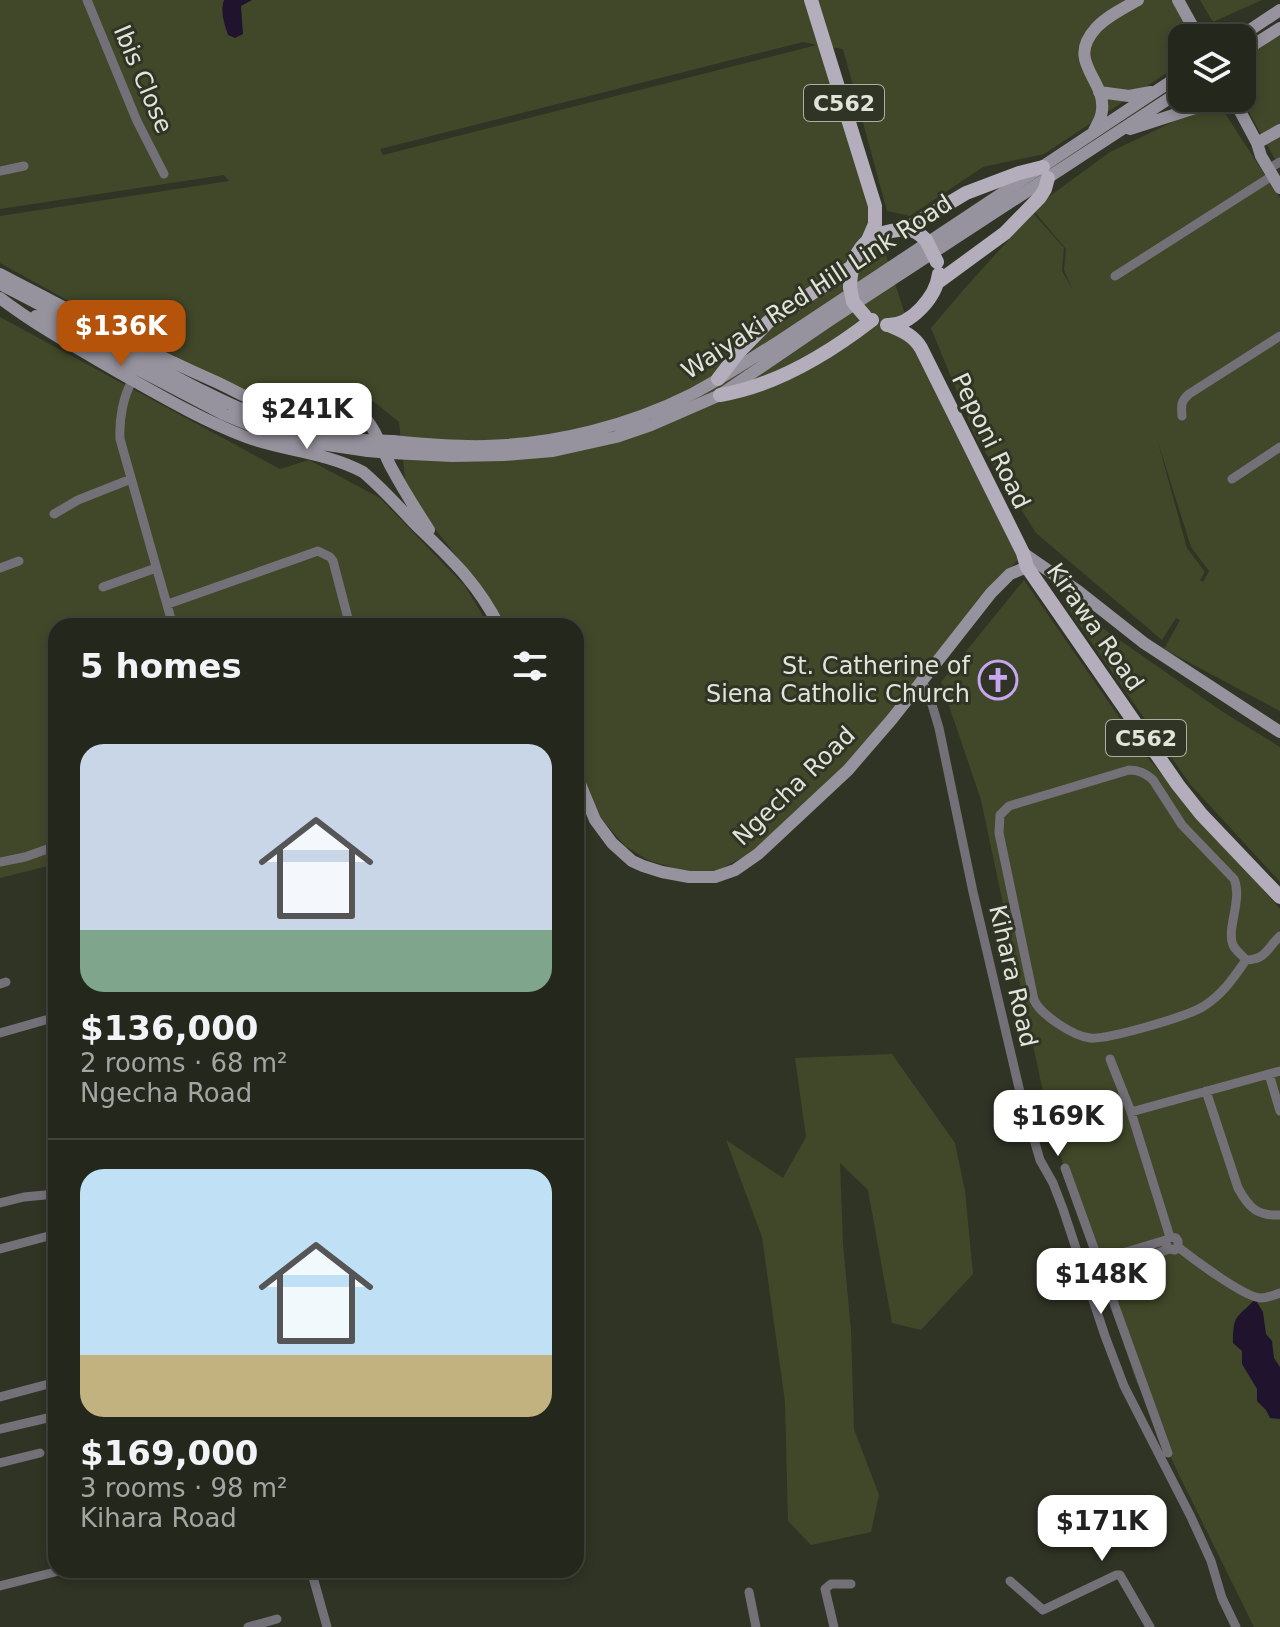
<!DOCTYPE html>
<html lang="en">
<head>
<meta charset="utf-8">
<style>
	:root { --surface:#24271c; --page:#2c2f25; --text:#f1f3f6; --muted:#a3a5a3; --line:#41443b; --accent:#b45309 }
	body { margin:0; font-family:"DejaVu Sans",sans-serif; background:var(--page); color:var(--text); height:100vh; display:flex; flex-direction:column; font-size:30px; white-space:nowrap }
	* { box-sizing:border-box; margin:0 }
	p { font-size:26px; color:var(--muted) }
	.icon { flex:none; width:44px; height:44px; fill:none; stroke:currentColor; stroke-width:2; stroke-linecap:round; stroke-linejoin:round }
	.map { position:relative; flex:1; overflow:hidden }
	.drawer { position:absolute; left:48px; top:618px; width:536px; height:960px; display:flex; flex-direction:column; background:var(--surface); border-radius:24px; box-shadow:0 4px 12px #0003,0 0 0 2px var(--line) }
	.drawer>* { flex:none }
	.controls { position:absolute; left:1168px; top:24px; display:grid; gap:16px }
	.controls a { display:grid; place-items:center; width:88px; height:88px; border-radius:16px; background:var(--surface); box-shadow:0 4px 12px #0003,0 0 0 2px var(--line); font-size:40px }
	.price { position:absolute; translate:-50% -68px; padding:0 18px; border-radius:16px; background:#fff; color:#222; font-size:26px; line-height:52px; filter:drop-shadow(0 2px 4px #0008) }
	.price::after { content:''; position:absolute; left:50%; top:48px; width:24px; height:18px; margin-left:-12px; background:inherit; clip-path:polygon(0 0,100% 0,50% 100%) }
	.price.on { background:var(--accent); color:#fff }
	ul { padding:0; list-style:none }
	li { display:grid; align-content:center; gap:16px; height:424px; padding:0 32px }
	li+li { border-top:2px solid var(--line) }
	li span { display:grid; place-items:center; height:248px; border-radius:24px; color:#555 }
	li>.icon { margin-inline-start:auto }
	span .icon { width:144px; height:144px; fill:#fffc; stroke-width:1 }
	li b { font-size:34px }
	h2 { display:flex; justify-content:space-between; align-items:center; height:96px; padding:0 32px; font-size:34px }
	.map>svg:first-child { display:block }
</style>
</head>
<body>
<div class="map">
<svg width="1280" height="1627" viewBox="0 0 1280 1627">
	<rect width="100%" height="100%" fill="#303425"/>
	<path fill="#414829" fill-rule="evenodd" d="M0,0H1173L1193,38H1182V63L1044,154L983,167L910,216L887,211L843,49L819,45L916,349L949,421L1019,559L977,601L847,770L752,852L715,872L684,871L648,860L625,846L598,815L576,771V626H502L486,594L428,520L405,479L399,422L374,402L346,392L279,399L233,386L188,367L0,263V216L229,181L224,175L0,209ZM803,42L817,45L383,155L380,149Z
		M1200,0H1262L1213,22Z
		M1280,34V168L1241,98L1242,59Z
		M1215,98L1280,198V711L1164,649L1180,620L1176,618L1162,640L1036,533L975,436L931,328L965,288L1033,213L1064,248L1062,271L1072,288L1064,270L1066,249L1034,211L1043,201L1110,152L1179,119ZM1157,439L1191,547L1209,571L1203,582L1200,580L1205,572L1187,548Z
		M0,317L280,469L309,460L380,498L465,586L489,626H56V864L0,878Z
		M1024,580L1146,756L1280,909V1627H1254L1179,1475L1136,1381L1050,1125L981,800L941,682Z
		M1062,600L1223,712L1280,747V882L1190,784Z
		M892,1054L955,1143L965,1191L973,1274L921,1330L892,1323L868,1190L840,1163L843,1244L851,1331L854,1429L879,1495L871,1532L811,1545L788,1521L785,1402L762,1237L726,1140L783,1178L806,1137L795,1058Z"/>
	<path fill="#20132e" d="M224,0H252L241,6L243,34L235,38L228,35C224,23 220,12 224,0Z
		M1255,1299L1263,1312L1266,1334L1272,1341L1274,1358L1280,1367V1419L1270,1418L1266,1410L1257,1401V1389L1242,1364V1351L1233,1343C1233,1313 1237,1319 1255,1299Z"/>
	<g fill="none" stroke-linecap="round" stroke-linejoin="round">
		<path stroke="#737078" stroke-width="9" d="M87,0L137,121L164,174
			M1268,169L1280,162
			M0,171L24,166
			M1115,276L1272,176
			M133,380C123,395 119,420 120,439L173,626
			M1182,416C1181,405 1181,401 1189,394L1280,336
			M1232,479L1280,447
			M54,514L78,500L131,479
			M0,568L19,561
			M103,587L156,568
			M168,604L318,551L330,557L333,561L350,626
			M922,681L930,698L939,728L973,892L1019,1088L1040,1160L1053,1183L1063,1209L1105,1336L1124,1386L1191,1517L1211,1561L1222,1598L1236,1627
			M53,750L56,766
			M0,862L25,857L56,846
			M1246,960C1242,955 1235,950 1233,945C1226,929 1243,899 1234,879L1182,825L1153,780C1145,773 1139,770 1129,770L1009,806L1000,815L999,833L1034,1000C1041,1015 1073,1036 1090,1038C1107,1040 1189,1016 1204,1006C1223,994 1234,977 1246,960C1267,959 1267,948 1280,936
			M0,984L6,982
			M0,1033L56,1017
			M1110,1059L1131,1112L1170,1237
			M1269,1074L1280,1111
			M1206,1091L1238,1188C1249,1208 1257,1216 1280,1215
			M1131,1112L1280,1071
			M1065,1168L1168,1453
			M0,1203L24,1197L56,1194
			M1178,1247L1175,1250L1169,1249L1166,1244V1240L1170,1237L1176,1238L1178,1241V1247C1192,1258 1245,1298 1261,1298C1268,1298 1274,1295 1280,1293
			M0,1249L56,1234
			M1099,1260L1166,1240
			M1104,1273L1169,1249
			M0,1397L56,1382
			M0,1429L56,1416
			M0,1463L40,1453
			M311,1570L327,1627
			M1010,1581L1043,1610L1116,1575H1120L1150,1627
			M0,1586L63,1570
			M749,1592L756,1627
			M248,1627L277,1619
			M834,1627L825,1589L831,1584H851"/>
		<path stroke="#97939e" stroke-width="12" d="M1178,0L1199,38
			M1238,38L1280,10
			M1242,52L1280,28
			M1099,92L1129,96L1151,92
			M1233,98L1257,143L1261,156L1280,188
			M1130,129L1226,98
			M1093,133C1096,126 1102,118 1102,110C1106,79 1065,62 1096,28C1107,16 1124,8 1138,0
			M1257,143L1280,130
			M0,274C71,311 141,349 214,381C234,390 254,402 275,409C308,419 324,387 356,410C375,423 381,448 391,467C403,489 416,510 429,530
			M0,284C49,309 97,335 146,361C217,399 281,435 363,440
			M0,298C38,327 79,349 120,373C161,396 202,420 246,437C284,451 326,452 363,472C382,488 399,507 416,525C450,558 477,582 499,626
			M36,316L223,414L259,429L294,440L368,451
			M393,441C424,444 454,447 485,446C556,444 628,426 692,394C723,378 752,358 781,340L1182,74
			M391,453L452,456L504,455L553,451L616,437L651,425L720,395L830,320L1182,90
			M1023,553L1078,591L1144,643L1280,732
			M576,774L595,820L612,843L632,861L643,866L662,872L689,877H715L735,870L758,854L848,770L892,719L991,593L1010,574L1027,567"/>
		<path stroke="#b3adbc" stroke-width="14" d="M811,0L875,206V224L868,240
			M906,229L966,193L1019,173L1043,167
			M938,282L1005,233L1040,197L1045,189L1048,178
			M850,287C851,254 863,234 898,230C910,228 917,231 926,240
			M887,325C911,326 936,297 939,274
			M891,326C903,331 914,336 921,348L1023,553L1027,567L1178,785L1201,814L1280,897
			M718,379L738,353L768,322L853,266
			M720,395C775,386 828,354 872,320"/>
		<path stroke="#97939e" stroke-width="12" d="M363,440L393,441
			M368,451L391,453"/>
		<path stroke="#b3adbc" stroke-width="14" d="M926,240L937,262
			M850,287L853,302L865,316"/>
	</g>
	<defs>
		<symbol id="church-ring" viewBox="-11 -11 22 22"><circle r="9.5" fill="#303425" stroke="#c7a6f0" stroke-width="1.5"/><path d="M-1.2-6h2.4v3.5h3.3v2.4h-3.3V6h-2.4V-.1h-3.3v-2.4h3.3Z" fill="#c7a6f0"/></symbol>
	</defs>
	<g fill-rule="evenodd">
		<use href="#church-ring" x="976" y="658" width="44" height="44"/>
	</g>
	<g text-anchor="middle" dominant-baseline="central" stroke-width="6" stroke-linejoin="round" paint-order="stroke">
		<g fill="#303425" stroke="#acafa4" stroke-width="2">
			<rect x="804" y="85" width="80" height="36" rx="6"/>
			<rect x="1106" y="720" width="80" height="36" rx="6"/>
		</g>
		<g font-size="22" font-weight="bold" fill="#e1e4da">
			<text x="844" y="103">C562</text>
			<text x="1146" y="738">C562</text>
		</g>
		<g font-size="24" fill="#e1e4da" stroke="#303425">
			<text transform="translate(143 79) rotate(67)">Ibis Close</text>
			<text transform="translate(817 287) rotate(-33)">Waiyaki Red Hill Link Road</text>
			<text transform="translate(991 441) rotate(64)">Peponi Road</text>
			<text transform="translate(1095 627) rotate(55)">Kirawa Road</text>
			<text transform="translate(794 786) rotate(-44)">Ngecha Road</text>
			<text transform="translate(1013 976) rotate(77)">Kihara Road</text>
		</g>
		<g font-size="24" fill="#e1e4da" stroke="#303425" text-anchor="end">
			<text x="970" y="666">St. Catherine of<tspan x="970" dy="28">Siena Catholic Church</tspan></text>
		</g>
	</g>
</svg>
<div class="controls">
<a><svg class="icon" aria-label="layers" viewBox="0 0 24 24"><path d="M12 4l9 5-9 5-9-5zM3 14l9 5 9-5"/></svg></a>
</div>
<b class="price on" style="left:121px;top:368px">$136K</b>
<b class="price" style="left:307px;top:451px">$241K</b>
<b class="price" style="left:1058px;top:1158px">$169K</b>
<b class="price" style="left:1101px;top:1316px">$148K</b>
<b class="price" style="left:1102px;top:1563px">$171K</b>
<section class="drawer">
<h2>5 homes<svg class="icon" aria-label="filters" viewBox="0 0 24 24"><path d="M4 7h16M4 17h16"/><circle cx="9" cy="7" r="2"/><circle cx="15" cy="17" r="2"/></svg></h2>
<ul>
<li><span style="background:linear-gradient(#c9d6e8 75%,#7fa58c 0)"><svg class="icon" aria-label="home" viewBox="0 0 24 24"><path d="M3 11l9-7 9 7M6 9v11h12V9"/></svg></span><div><b>$136,000</b><p>2 rooms · 68 m²</p><p>Ngecha Road</p></div></li>
<li><span style="background:linear-gradient(#bfe0f5 75%,#c2b280 0)"><svg class="icon" aria-label="home" viewBox="0 0 24 24"><path d="M3 11l9-7 9 7M6 9v11h12V9"/></svg></span><div><b>$169,000</b><p>3 rooms · 98 m²</p><p>Kihara Road</p></div></li>
</ul>
</section>
</div>
</body>
</html>
